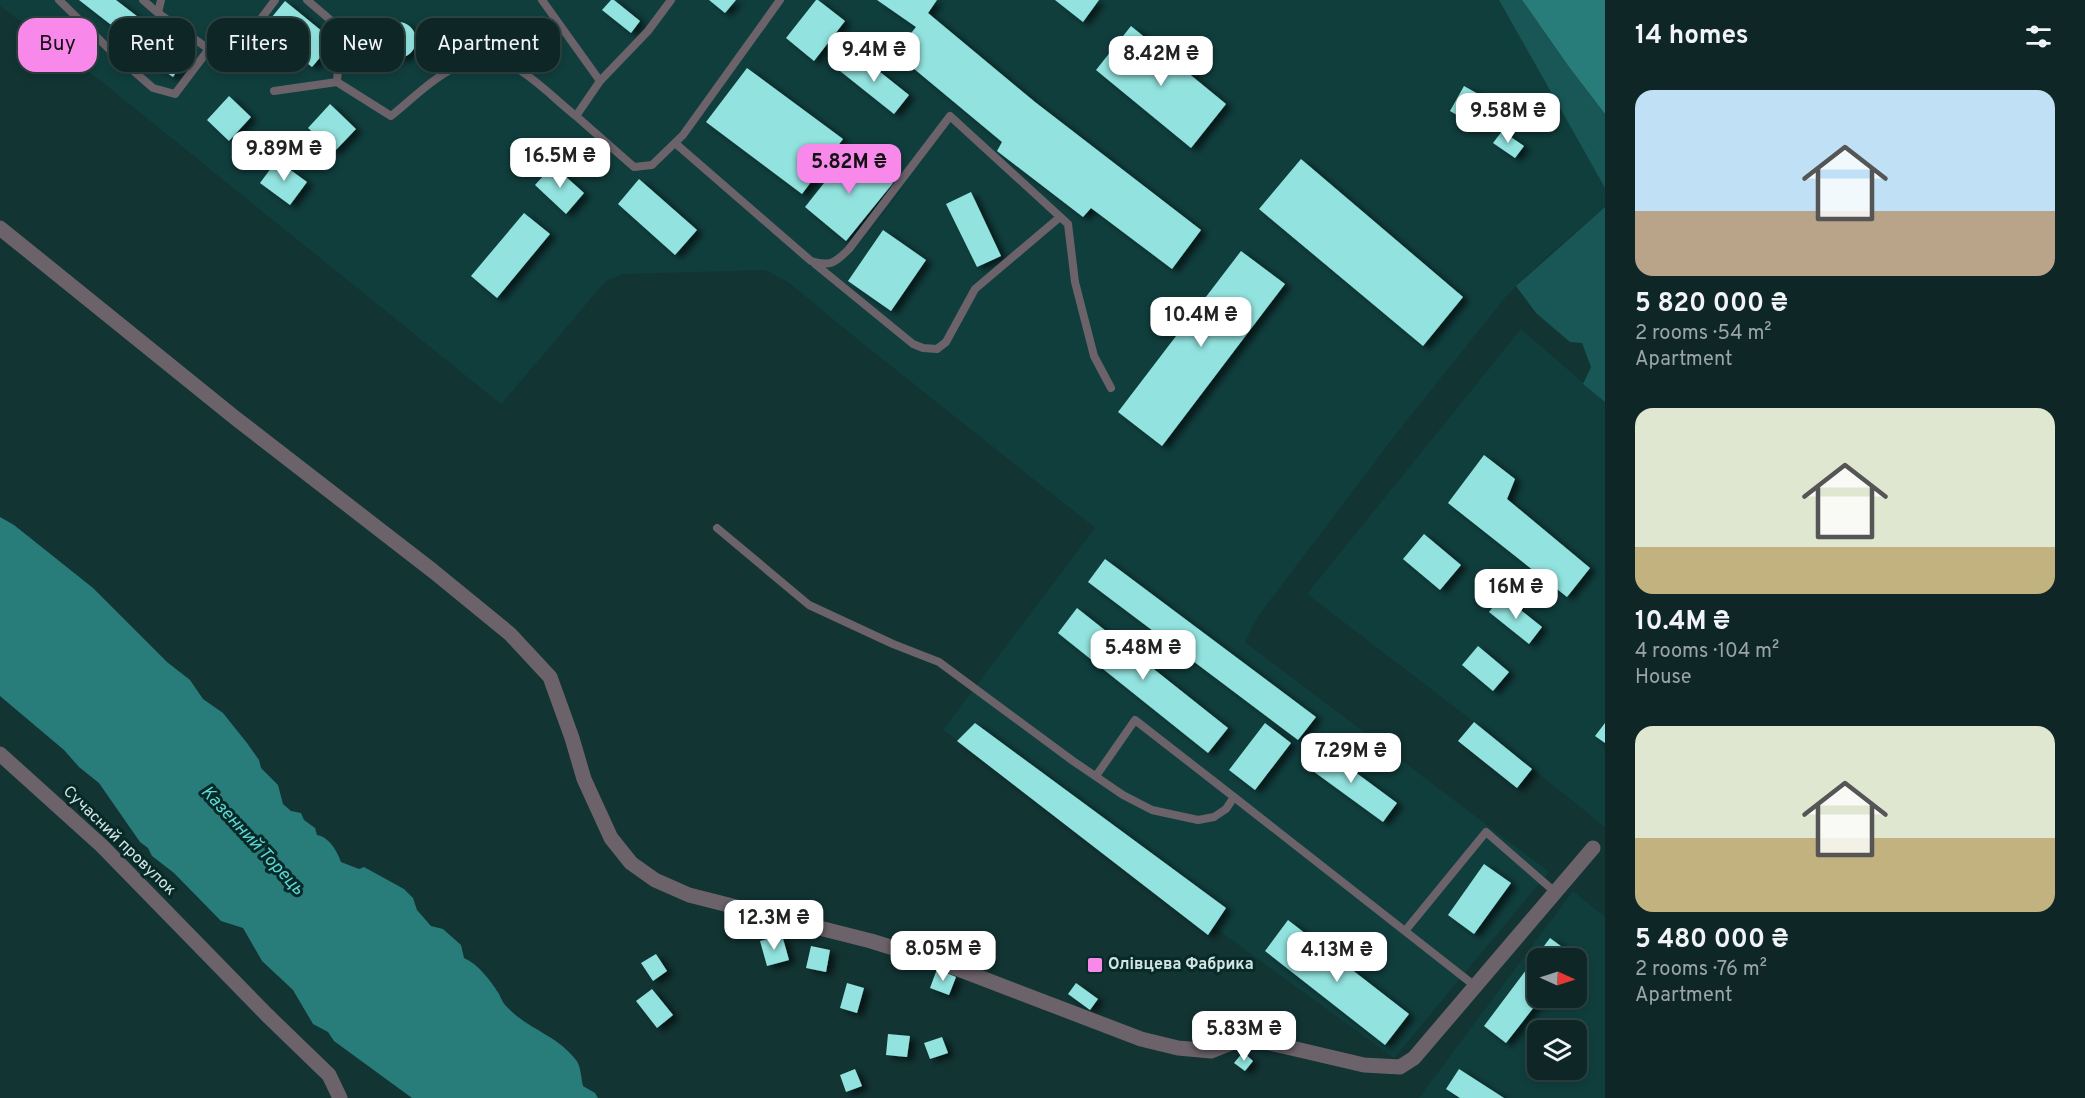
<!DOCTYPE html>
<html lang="en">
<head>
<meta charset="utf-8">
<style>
	:root { --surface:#0e2726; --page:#172f2e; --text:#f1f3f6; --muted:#9ba5a7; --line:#2e4443; --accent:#f888ea }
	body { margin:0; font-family:Overpass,sans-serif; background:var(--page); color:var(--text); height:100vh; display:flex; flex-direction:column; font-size:22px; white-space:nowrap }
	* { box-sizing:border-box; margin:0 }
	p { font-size:20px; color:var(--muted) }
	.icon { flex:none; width:33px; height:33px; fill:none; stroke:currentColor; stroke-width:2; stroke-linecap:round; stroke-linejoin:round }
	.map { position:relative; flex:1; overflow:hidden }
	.panel { display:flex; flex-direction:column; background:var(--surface); width:480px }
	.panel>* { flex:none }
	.hud { position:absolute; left:18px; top:18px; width:570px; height:54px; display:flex; gap:12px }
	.needle { width:39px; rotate:93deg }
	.controls { position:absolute; left:1527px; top:948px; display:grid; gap:12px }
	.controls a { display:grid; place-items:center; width:60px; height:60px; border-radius:12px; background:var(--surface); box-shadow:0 3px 9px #0003,0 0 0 2px var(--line); font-size:30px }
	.price { position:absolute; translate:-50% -51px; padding:0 14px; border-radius:12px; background:#fff; color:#222; font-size:20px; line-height:39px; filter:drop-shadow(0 2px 3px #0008) }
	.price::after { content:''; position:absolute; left:50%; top:36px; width:18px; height:14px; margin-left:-9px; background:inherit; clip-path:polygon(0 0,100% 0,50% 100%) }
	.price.selected { background:var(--accent); color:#111 }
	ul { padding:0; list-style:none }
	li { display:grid; align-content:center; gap:12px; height:318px; padding:0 30px }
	li span { display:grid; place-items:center; height:186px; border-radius:18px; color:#555 }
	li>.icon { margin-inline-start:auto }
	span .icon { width:108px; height:108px; fill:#fffc; stroke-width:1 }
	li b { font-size:26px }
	h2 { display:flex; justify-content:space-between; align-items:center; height:72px; padding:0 30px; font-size:26px }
	.tag { padding:0 21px; border-radius:18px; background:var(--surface); box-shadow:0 3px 9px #0003,0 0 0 2px var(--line); font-size:21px; line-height:54px }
	.tag.selected { background:var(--accent); color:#111 }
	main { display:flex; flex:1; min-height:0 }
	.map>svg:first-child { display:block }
</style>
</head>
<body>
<main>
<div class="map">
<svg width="1605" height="1098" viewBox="0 0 1605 1098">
	<defs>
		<filter id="shadow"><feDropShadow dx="6" dy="3.5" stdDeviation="3" flood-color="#0009"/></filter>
	</defs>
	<rect width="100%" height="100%" fill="#123433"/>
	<path fill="#103e3d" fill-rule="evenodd" d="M0,0H1499L1605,188V207L1549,255L1508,294L1396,434L1256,619L1245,642L1549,872L1394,1058L943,730L1095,528L851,334L788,282L765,270L623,274L606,281L501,404L102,82L0,6Z
		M1521,329L1605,402V827L1474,722L1307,594Z
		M1573,891L1605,917V1098H1419ZM1538,958H1576V998H1538ZM1538,1030H1576V1070H1538Z"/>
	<path fill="#185755" d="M1499,0H1522L1569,67L1605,114V188Z
		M1605,207V402L1583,384L1591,367L1582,343L1570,342L1536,313L1516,286Z"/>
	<path fill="#287c7a" d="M1522,0H1605V114L1569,67Z
		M0,517L14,525L93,588L167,662L190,680L203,699L223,713L247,743L259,760L261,768L278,785L283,804L291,811L301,813L304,820L315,828L317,835C329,837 337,851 341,862L359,869L364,867L404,889L413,898L417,910L431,926L443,929L461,945L464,958C478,964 491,981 499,994C501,998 503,1003 506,1006C528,1030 556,1034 576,1060C581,1066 581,1078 583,1086L595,1093L598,1098H412L334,1041L328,1032L313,1024L293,990L262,961L243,928L221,921L174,873L152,856L148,848L140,842L99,783L79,767L64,750L0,696Z"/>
	<path fill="#92e3df" filter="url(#shadow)" d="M79,0H116L142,20L128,38Z
		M611,0H614L640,21L631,33L602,10Z
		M709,0H736L725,13Z
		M816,0H818L845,21L814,61L786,38Z
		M877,0H937L928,13L1035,102L1201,230L1172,269L1091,208L1083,217L997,151L1002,142L895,53L916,27Z
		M1055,0H1099L1083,22Z
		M285,1L334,41L312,67L263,28Z
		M380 40a18 18 0 1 1 36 0a18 18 0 1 1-36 0Z
		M146,26L188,55L173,77L131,48Z
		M1131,26L1226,104L1191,148L1096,70Z
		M855,52L909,95L894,114L840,71Z
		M747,68L843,139L802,194L706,122Z
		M1464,86L1496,104L1481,129L1450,111Z
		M229,96L251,117L229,141L207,120Z
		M330,104L356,129L334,152L308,128Z
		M1502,131L1524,146L1515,158L1493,143Z
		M851,149L893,183L846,241L805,207Z
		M1301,159L1463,297L1423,346L1259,209Z
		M277,160L307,182L290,205L260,183Z
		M553,165L584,193L566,214L535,185Z
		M639,179L697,230L675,255L618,204Z
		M971,192L1001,256L977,267L946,204Z
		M524,213L550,234L497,298L471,276Z
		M883,230L926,260L891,311L848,281Z
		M1241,251L1285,284L1162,446L1118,412Z
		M1484,455L1515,479L1507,499L1590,568L1567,597L1448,503Z
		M1424,534L1461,565L1440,590L1403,559Z
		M1105,559L1316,717L1298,740L1088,582Z
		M1502,595L1542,627L1529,644L1489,612Z
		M1077,608L1228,728L1208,753L1058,633Z
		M1478,646L1509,672L1493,691L1462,665Z
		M1474,722L1532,769L1517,788L1458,741Z
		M975,723L1226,908L1208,935L957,741Z
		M1265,723L1291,743L1255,790L1229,770Z
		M1605,723V743L1595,736Z
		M1320,746L1397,803L1383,822L1306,766Z
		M1484,864L1511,883L1474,934L1448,915Z
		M1288,920L1409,1014L1385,1045L1265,951Z
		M782,935L789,960L767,966L760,941Z
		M1550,938L1573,955L1570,958H1538V998H1541L1506,1043L1484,1026Z
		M811,946L830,950L826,972L806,968Z
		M656,954L667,971L653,981L641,963Z
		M937,969L956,977L949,995L930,988Z
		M847,983L864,988L857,1013L840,1008Z
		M1076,983L1098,999L1090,1010L1068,994Z
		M652,989L673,1015L657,1028L636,1001Z
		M888,1034L910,1036L907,1057L886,1055Z
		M942,1037L948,1053L930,1059L924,1043Z
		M1243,1052L1253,1061L1245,1071L1234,1063Z
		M855,1069L862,1086L846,1092L840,1075Z
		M1459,1069L1504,1098H1460L1446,1089Z"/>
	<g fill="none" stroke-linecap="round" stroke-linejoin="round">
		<path stroke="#6c626a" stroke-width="8" d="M59,0L113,53L153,88L175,94L209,49
			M143,0L158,13
			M161,0L158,13L217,55L243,43L275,0
			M307,0L341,29L337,82L391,116C427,87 470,38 518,69C539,82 557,101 576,116L600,81
			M542,0L600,81L648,31L671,0
			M274,91L337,82
			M576,116L634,167L652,165L683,135L780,0
			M675,143L811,261C830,267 835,263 849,249L950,116L1068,224L1075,282L1094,356L1111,388
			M815,264L913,344L923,348L937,349L946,342L975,289L1060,217
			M717,528L809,605L893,644L939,662L1073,761L1123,795L1152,810L1198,820L1214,817L1226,809L1234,797L1475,986
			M1096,776L1135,720L1234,797
			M1405,931L1486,832L1555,892"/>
		<path stroke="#6c626a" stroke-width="15" d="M0,228L234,417L433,571L510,634L550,677L572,738L584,779L611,838L631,863L655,880L689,895L871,941L945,964L1141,1039L1178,1048L1211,1051L1236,1041L1257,1040L1364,1065L1400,1067L1414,1058L1593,848
			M0,754L102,846L267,1015L329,1075L340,1098"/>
	</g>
	<rect fill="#f888ea" stroke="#072a29" stroke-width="2" x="1087" y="957" width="16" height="16" rx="3"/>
	<g text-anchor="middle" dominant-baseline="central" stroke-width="6" stroke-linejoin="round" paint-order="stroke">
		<g font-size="16" fill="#d2e4e3" stroke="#072a29">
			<text transform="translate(119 841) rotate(44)">Сучасний провулок</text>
		</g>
		<g font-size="16" font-weight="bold" fill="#d2e4e3" stroke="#072a29" text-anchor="start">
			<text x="1108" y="965">Олівцева Фабрика</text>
		</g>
		<g font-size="18" font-style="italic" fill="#5ed8d4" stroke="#072a29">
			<text transform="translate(252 841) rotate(47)">Казенний Торець</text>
		</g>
	</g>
</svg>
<div class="controls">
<a><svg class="needle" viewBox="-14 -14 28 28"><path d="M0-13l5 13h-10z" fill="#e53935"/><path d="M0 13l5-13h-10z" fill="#9ba5a7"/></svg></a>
<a><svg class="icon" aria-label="layers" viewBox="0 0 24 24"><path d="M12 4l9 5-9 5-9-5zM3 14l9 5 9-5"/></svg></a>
</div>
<b class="price" style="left:874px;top:83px">9.4M ₴</b>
<b class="price" style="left:1161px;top:87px">8.42M ₴</b>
<b class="price" style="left:1508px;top:144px">9.58M ₴</b>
<b class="price" style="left:284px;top:182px">9.89M ₴</b>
<b class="price" style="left:560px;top:189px">16.5M ₴</b>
<b class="price selected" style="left:849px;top:195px">5.82M ₴</b>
<b class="price" style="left:1201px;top:348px">10.4M ₴</b>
<b class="price" style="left:1516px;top:620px">16M ₴</b>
<b class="price" style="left:1143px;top:681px">5.48M ₴</b>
<b class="price" style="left:1351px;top:784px">7.29M ₴</b>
<b class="price" style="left:774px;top:951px">12.3M ₴</b>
<b class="price" style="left:943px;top:982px">8.05M ₴</b>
<b class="price" style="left:1337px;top:983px">4.13M ₴</b>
<b class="price" style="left:1244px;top:1062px">5.83M ₴</b>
<div class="hud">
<a class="tag selected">Buy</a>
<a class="tag">Rent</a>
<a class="tag">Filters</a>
<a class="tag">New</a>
<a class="tag">Apartment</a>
</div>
</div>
<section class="panel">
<h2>14 homes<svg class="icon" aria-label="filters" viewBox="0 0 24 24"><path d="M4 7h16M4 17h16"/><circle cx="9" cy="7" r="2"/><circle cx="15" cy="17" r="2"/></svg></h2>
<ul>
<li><span style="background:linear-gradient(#bfe0f5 65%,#b9a48a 0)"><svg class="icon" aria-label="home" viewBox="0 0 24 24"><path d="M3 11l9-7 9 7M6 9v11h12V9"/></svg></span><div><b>5 820 000 ₴</b><p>2 rooms · 54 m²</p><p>Apartment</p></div></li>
<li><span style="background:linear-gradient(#dfe7d0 75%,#c2b280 0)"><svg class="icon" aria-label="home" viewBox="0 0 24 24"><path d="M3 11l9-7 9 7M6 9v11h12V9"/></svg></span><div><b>10.4M ₴</b><p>4 rooms · 104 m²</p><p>House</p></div></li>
<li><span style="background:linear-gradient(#dfe7d0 60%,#c2b280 0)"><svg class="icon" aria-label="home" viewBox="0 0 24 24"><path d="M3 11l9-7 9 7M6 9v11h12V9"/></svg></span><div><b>5 480 000 ₴</b><p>2 rooms · 76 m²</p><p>Apartment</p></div></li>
</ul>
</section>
</main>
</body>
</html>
